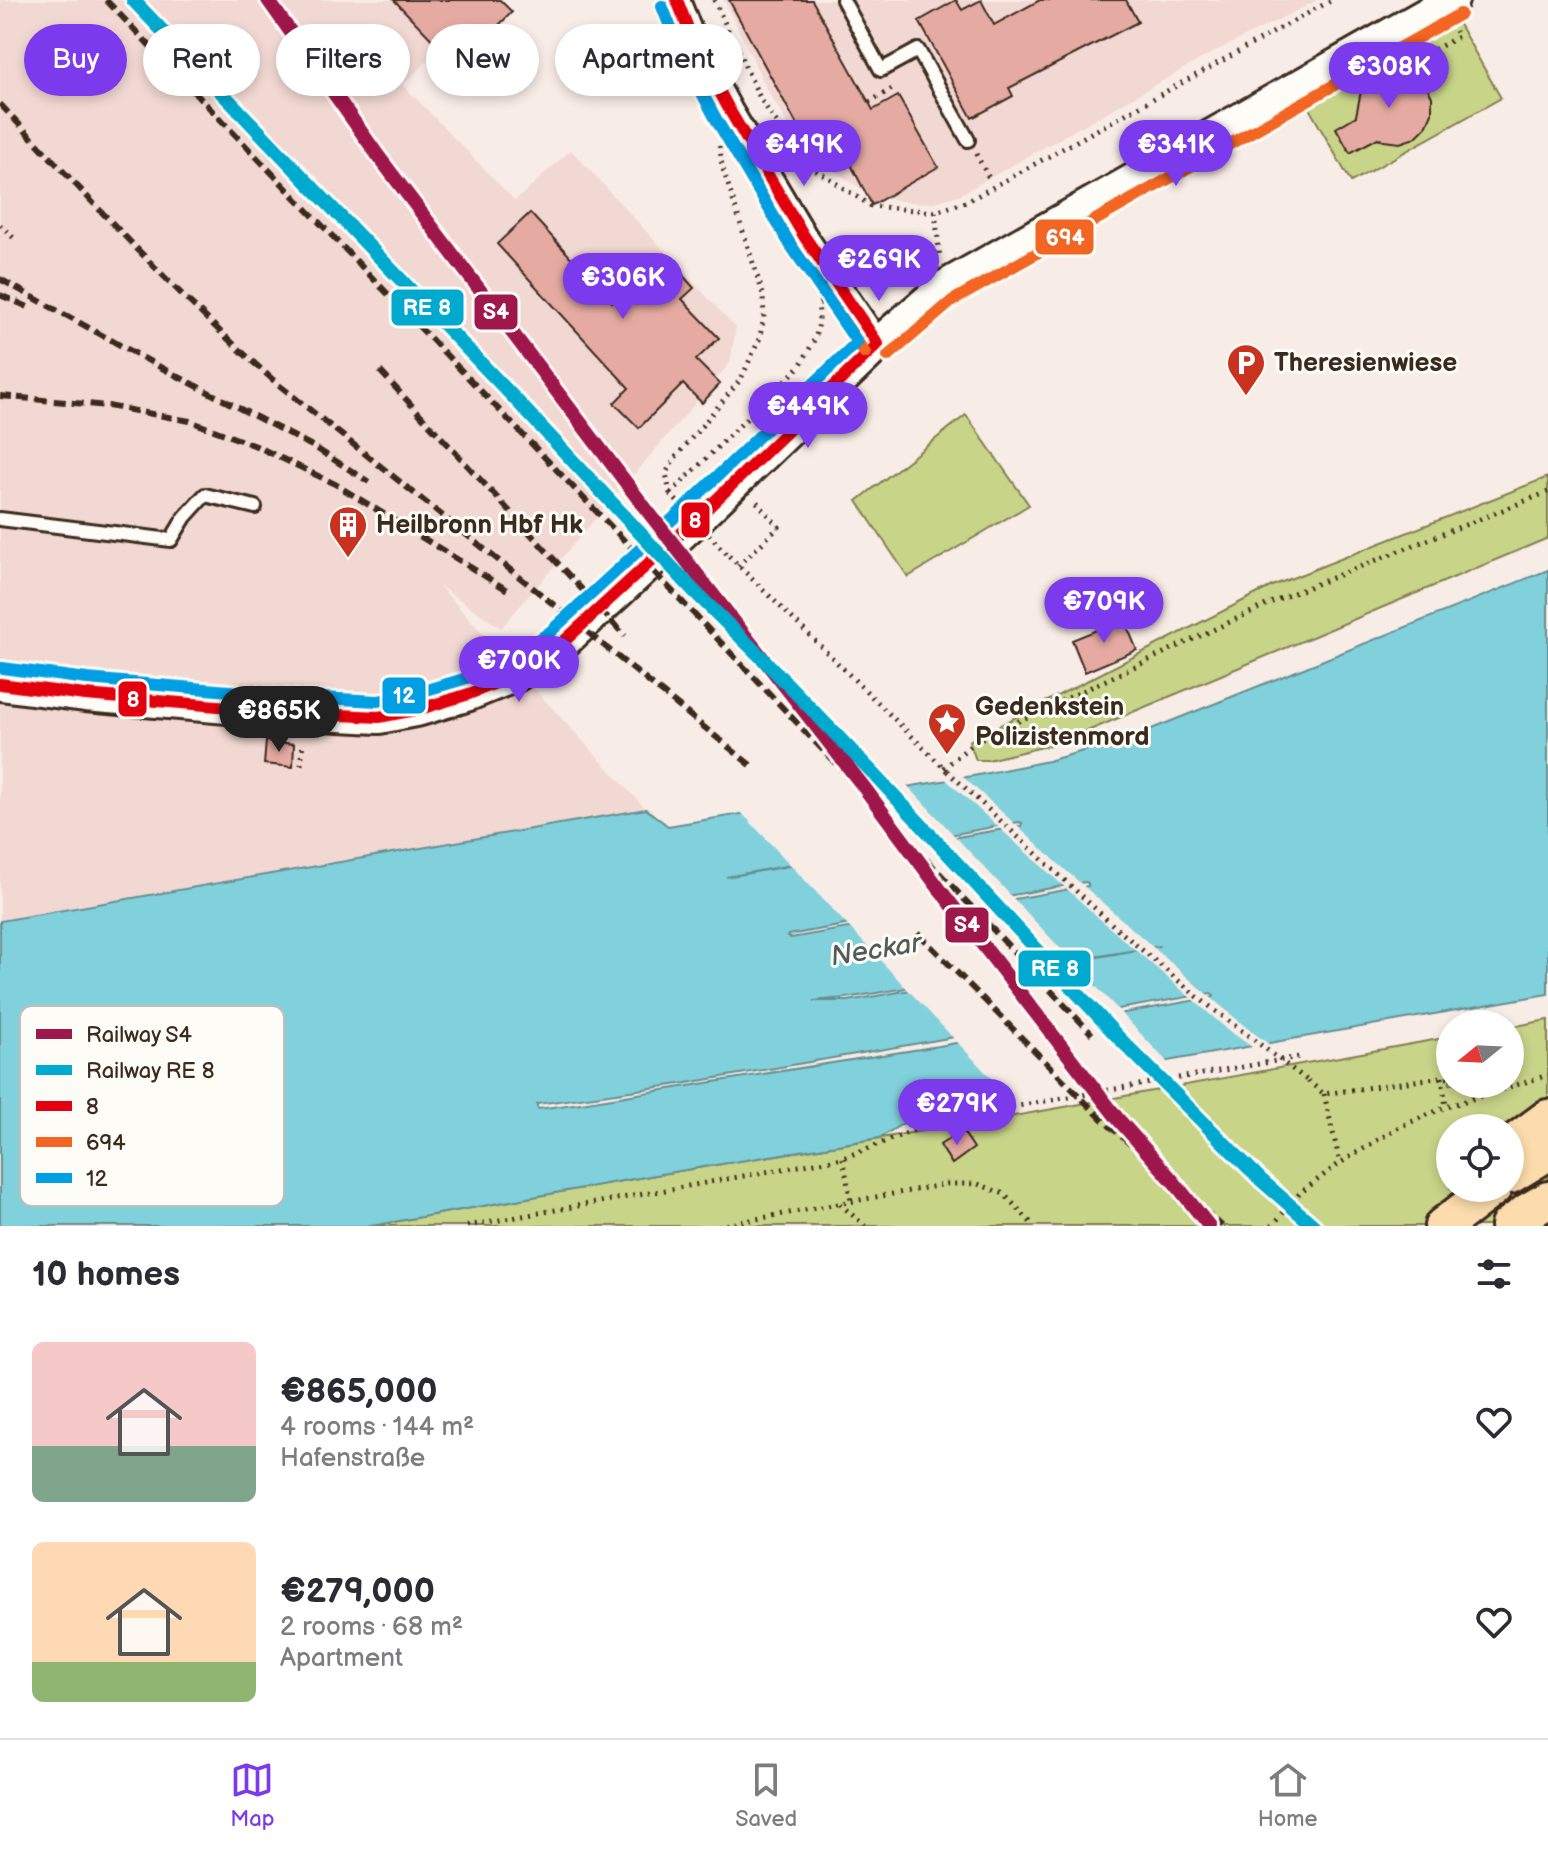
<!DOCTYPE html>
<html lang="en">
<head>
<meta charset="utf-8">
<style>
	:root { --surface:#fff; --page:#f2f2f3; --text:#2b2b33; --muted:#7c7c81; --line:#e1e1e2; --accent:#7c3aed }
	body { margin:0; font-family:"Balsamiq Sans",sans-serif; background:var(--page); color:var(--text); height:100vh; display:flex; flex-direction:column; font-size:30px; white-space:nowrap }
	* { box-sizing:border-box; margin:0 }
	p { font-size:26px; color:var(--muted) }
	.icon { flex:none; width:44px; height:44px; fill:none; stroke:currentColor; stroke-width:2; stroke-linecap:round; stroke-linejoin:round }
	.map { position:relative; height:1226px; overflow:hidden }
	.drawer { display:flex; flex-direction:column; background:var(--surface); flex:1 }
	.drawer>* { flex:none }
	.banner { position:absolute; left:24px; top:24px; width:800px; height:72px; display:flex; gap:16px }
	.needle { width:52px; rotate:252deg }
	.tools { position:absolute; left:1436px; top:1010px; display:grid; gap:16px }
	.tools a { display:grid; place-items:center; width:88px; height:88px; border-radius:50%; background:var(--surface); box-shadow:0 4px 12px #0003; font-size:40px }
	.price { position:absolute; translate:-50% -68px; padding:0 18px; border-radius:28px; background:var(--accent); color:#fff; font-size:26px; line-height:52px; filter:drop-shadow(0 2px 4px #0008) }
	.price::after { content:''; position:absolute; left:50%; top:48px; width:24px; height:18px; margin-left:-12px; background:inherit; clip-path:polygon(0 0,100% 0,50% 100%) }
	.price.selected { background:#222; color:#fff }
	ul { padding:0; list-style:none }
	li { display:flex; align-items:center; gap:24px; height:200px; padding:0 32px }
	li span { display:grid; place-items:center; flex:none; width:224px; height:160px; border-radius:12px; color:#555 }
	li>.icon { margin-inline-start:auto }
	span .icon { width:96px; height:96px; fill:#fffc; stroke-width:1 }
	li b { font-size:34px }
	h2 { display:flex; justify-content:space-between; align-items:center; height:96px; padding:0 32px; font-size:34px }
	.chip { padding:0 28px; border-radius:36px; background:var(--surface); box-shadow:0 4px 12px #0003; font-size:28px; line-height:72px }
	.chip.selected { background:var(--accent); color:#fff }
	.menu { display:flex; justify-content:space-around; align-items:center; height:112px; border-top:2px solid var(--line); background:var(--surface); font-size:22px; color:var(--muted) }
	.menu a { display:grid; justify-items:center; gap:4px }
	.menu .selected { color:var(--accent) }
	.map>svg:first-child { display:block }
</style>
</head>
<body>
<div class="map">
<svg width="1548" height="1226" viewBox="0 0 1548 1226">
	<rect width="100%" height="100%" fill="#f8ece6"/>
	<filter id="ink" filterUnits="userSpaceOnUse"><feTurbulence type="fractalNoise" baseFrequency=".0125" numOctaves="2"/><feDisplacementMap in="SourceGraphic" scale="16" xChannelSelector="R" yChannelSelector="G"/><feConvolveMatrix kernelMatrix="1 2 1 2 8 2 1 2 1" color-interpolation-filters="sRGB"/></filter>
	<g filter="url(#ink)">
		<path fill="#f2d8d2" d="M0,0H403L444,44L403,85L515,201L571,150L736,328L730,363L501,628L438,585L646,809L0,921Z
			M724,0H1318L1210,54L961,194L933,203L906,202L870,194L817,160L794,134L769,93Z"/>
		<path fill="#c8d488" stroke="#827f53" stroke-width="2" fill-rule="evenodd" d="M1456,19L1501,98L1351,182L1306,103Z
			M966,415L1029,505L908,577L857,501Z
			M1548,477V538L1059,743L988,760H976L969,741L1272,586Z
			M1548,1020V1226H371L661,1174L1020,1115L1450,1037V1084H1510V1027ZM1450,1128H1510V1188H1450Z"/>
		<path fill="#81d1dc" stroke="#658e90" stroke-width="2" fill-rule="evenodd" d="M1548,570V994L940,1101L879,1138L661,1174L371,1226H0V921L646,809L668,826L973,776L1048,761L1129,738ZM1019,822L1022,823L1021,826L726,877ZM1085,882L1088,883V886L791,938L788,937L789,935ZM1160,946L848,1001H813L846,998ZM1211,993L1214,995V997L939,1046L581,1103L538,1109L537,1107V1104L687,1083Z"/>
		<path fill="#f8ece6" d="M960,774L1062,867L1195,984L1247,1028L1273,1047L1256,1050L1227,1029L1111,929L943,777Z
			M905,783L1170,1065L1006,1094L739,810Z"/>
		<path fill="#e5aba2" stroke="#3b2a1e" stroke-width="2" d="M394,0H500L512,12L487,37L496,46L460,80L435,53L440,48Z
			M729,0H812L873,110L898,96L938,167L872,205L835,134L820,143L810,140L802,134Z
			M956,0L962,10L981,0L994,25L1040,0H1126L1138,22L1009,88L1013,96L972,118L919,21Z
			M1399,68L1414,73L1425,83L1432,97V113L1426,127L1415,138L1400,143L1384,141L1378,138L1350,153L1336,128L1356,116L1361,91L1370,78L1384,70Z
			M530,213L612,302L664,254L694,288L682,299L719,338L696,360L720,384L702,403L683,384L639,428L614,403L629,388L497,244Z
			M1124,619L1137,650L1085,672L1072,640Z
			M266,741L294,744L293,767L264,764Z
			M962,1130L974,1148L952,1164L940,1145Z"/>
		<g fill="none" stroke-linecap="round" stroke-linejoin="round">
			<defs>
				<path id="service" d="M843,0L881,70L918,50L968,140
					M0,519L171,540L185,517L205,495L255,507"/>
				<path id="minor" d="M677,0L695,46L730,111L804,236L878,344"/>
				<path id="secondary" d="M0,684L85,695L300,713L379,717L420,709L469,694L516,675L560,645L687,528L878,344L943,288L1452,0"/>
				<path id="primary" d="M1510,1146L1548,1118
					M1510,1175L1548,1152
					M1443,1226L1493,1188
					M1509,1226L1529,1211L1548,1200"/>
			</defs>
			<use href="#service" stroke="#3b2a1e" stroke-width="18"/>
			<use href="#minor" stroke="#3b2a1e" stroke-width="30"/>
			<use href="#secondary" stroke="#3b2a1e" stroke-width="38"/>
			<use href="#primary" stroke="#3b2a1e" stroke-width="42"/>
			<path stroke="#3b2a1e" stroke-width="5" stroke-dasharray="2 6" stroke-linecap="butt" d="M714,0L760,98L787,139L810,166L871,206L935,212L966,202L1332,0
				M1399,68L1458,37L1455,31
				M869,102L892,89L889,85
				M976,154L989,178
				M935,212L940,258
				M0,225L17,241
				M671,493L800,366C813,342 822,332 818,304L820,303
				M670,494L666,473L675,458L741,379L759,340L764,318L763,294L722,166L719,141
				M729,556L947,771
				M738,566L779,527L756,501
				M301,765L303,742
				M944,768L976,741L1281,598L1548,492
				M1442,1077L1446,1107
				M1308,1081L1324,1094L1442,1077L1450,1078
				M1479,1084L1490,1092
				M1324,1094L1340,1163
				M843,1158L851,1202
				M840,1204L865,1226
				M467,1226L843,1158L943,1119L1299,1057
				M718,1226L947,1184H978L1004,1194L1034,1226
				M1272,1226L1300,1193L1340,1163L1399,1127L1446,1107L1548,1075"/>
			<use href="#service" stroke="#fdfcf7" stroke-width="12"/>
			<use href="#minor" stroke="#fdfcf7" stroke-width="24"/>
			<use href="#secondary" stroke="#fdfcf7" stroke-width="32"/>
			<use href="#primary" stroke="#fcdcac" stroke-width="36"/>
			<path stroke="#3b2a1e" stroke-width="6" stroke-dasharray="12 6" stroke-linecap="butt" d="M106,0L619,535L1092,1034
				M0,104C91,200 179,298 279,385L548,600L753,767
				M0,279L160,367L314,447L369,482
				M0,295L33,309
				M380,371L625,636
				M0,396L108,406L190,421L256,446L335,484L509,591
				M918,933L1103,1120L1222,1226"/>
			<path stroke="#3b2a1e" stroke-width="5" stroke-dasharray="2 6" stroke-linecap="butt" d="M670,494L729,556
				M947,771L1115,927L1200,999L1308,1081"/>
			<defs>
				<path id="bus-1" d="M677,0L695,46L730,111L804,236L878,344
					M0,684L85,695L300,713L379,717L420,709L469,694L516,675L560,645L687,528L878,344"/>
				<path id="bus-2" d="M662,6L681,54L716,119L790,244L865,353
					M888,356L952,301L1460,14"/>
				<path id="bus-3" d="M2,668L87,679L301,697L378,701L416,693L464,679L508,661L550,632L676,516L857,342L790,244L716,119L681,54L662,6"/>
			</defs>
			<use href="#bus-1" stroke="#fdfcf7" stroke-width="18"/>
			<use href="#bus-2" stroke="#fdfcf7" stroke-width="18"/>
			<use href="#bus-3" stroke="#fdfcf7" stroke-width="18"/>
			<use href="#bus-1" stroke="#e3000f" stroke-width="12"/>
			<use href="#bus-2" stroke="#f26522" stroke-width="12"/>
			<use href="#bus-3" stroke="#009ee3" stroke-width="12"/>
			<defs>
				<path id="rail-1" d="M268,0L379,157L646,509L863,786L941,891L1118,1119L1174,1182L1209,1226"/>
				<path id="rail-2" d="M133,0L518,402L694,591L767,663L875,775L1118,1037L1261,1180L1314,1226"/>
			</defs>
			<use href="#rail-1" stroke="#fdfcf7" stroke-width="20"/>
			<use href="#rail-2" stroke="#fdfcf7" stroke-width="20"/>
			<use href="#rail-1" stroke="#9f184c" stroke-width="14"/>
			<use href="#rail-2" stroke="#00a9ce" stroke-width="14"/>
		</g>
	</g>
	<defs>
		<symbol id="parking-pin" viewBox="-11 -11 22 30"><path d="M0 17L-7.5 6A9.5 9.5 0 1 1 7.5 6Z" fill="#c8321e" stroke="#fdfcf7"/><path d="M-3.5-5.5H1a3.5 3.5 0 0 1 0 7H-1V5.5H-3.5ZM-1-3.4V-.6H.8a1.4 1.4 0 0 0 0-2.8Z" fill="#fff"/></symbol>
		<symbol id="building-pin" viewBox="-11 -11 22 30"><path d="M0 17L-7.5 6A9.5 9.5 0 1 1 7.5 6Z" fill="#c8321e" stroke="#fdfcf7"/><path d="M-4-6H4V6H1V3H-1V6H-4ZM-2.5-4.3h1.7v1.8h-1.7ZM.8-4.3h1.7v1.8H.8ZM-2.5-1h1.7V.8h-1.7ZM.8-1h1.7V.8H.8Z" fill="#fff"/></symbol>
		<symbol id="sight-pin" viewBox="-11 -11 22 30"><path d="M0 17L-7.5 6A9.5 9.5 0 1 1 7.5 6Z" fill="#c8321e" stroke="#fdfcf7"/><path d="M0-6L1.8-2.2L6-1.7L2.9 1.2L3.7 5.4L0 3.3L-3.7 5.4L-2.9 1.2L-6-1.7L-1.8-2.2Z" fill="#fff"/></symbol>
	</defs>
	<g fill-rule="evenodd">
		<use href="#parking-pin" x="1224" y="341" width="44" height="60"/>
		<use href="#building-pin" x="326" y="503" width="44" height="60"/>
		<use href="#sight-pin" x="925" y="700" width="44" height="60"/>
	</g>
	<g text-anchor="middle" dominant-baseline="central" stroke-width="6" stroke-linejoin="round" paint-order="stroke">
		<g font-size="26" font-weight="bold" fill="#3b2a1e" stroke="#fdfcf7" text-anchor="start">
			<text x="1274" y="363">Theresienwiese</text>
			<text x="376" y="525">Heilbronn Hbf Hk</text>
			<text x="975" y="707">Gedenkstein<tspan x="975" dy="30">Polizistenmord</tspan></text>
		</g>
		<g font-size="28" font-style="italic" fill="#505c57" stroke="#fdfcf7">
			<text transform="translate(876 950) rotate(-9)">Neckar</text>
		</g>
	</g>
	<rect x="20" y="1006" width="264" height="200" rx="12" fill="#fdfcf7" stroke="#c3bdb6" stroke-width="2"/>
	<rect x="36" y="1029" width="36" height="10" fill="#9f184c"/>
	<rect x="36" y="1065" width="36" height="10" fill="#00a9ce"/>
	<rect x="36" y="1101" width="36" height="10" fill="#e3000f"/>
	<rect x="36" y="1137" width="36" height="10" fill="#f26522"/>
	<rect x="36" y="1173" width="36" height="10" fill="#009ee3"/>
	<g font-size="22" fill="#3b2a1e">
		<text x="86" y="1042">Railway S4</text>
		<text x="86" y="1078">Railway RE 8</text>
		<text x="86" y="1114">8</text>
		<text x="86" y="1150">694</text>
		<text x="86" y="1186">12</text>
	</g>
	<g stroke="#fdfcf7" stroke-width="3">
		<rect x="1034" y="218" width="61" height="38" rx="8" fill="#f26522"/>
		<rect x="390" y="288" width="75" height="39" rx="8" fill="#00a9ce"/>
		<rect x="473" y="293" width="46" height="38" rx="8" fill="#9f184c"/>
		<rect x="680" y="501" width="31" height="38" rx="8" fill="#e3000f"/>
		<rect x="381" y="676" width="46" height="39" rx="8" fill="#009ee3"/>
		<rect x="117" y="680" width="31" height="38" rx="8" fill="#e3000f"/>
		<rect x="944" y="906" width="46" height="38" rx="8" fill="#9f184c"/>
		<rect x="1017" y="949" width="75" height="39" rx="8" fill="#00a9ce"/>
	</g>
	<g font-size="22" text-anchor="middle" font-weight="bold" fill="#fff">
		<text x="1065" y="245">694</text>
		<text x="427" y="315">RE 8</text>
		<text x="496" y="319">S4</text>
		<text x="695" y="528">8</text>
		<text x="404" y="703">12</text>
		<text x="133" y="707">8</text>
		<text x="967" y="932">S4</text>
		<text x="1055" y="976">RE 8</text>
	</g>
</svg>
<div class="tools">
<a><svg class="needle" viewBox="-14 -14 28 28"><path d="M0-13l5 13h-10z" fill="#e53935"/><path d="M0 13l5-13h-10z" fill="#7c7c81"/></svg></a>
<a><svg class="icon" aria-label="locate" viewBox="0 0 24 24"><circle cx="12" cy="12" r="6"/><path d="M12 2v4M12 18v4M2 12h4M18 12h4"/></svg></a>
</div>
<b class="price" style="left:1389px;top:110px">€308K</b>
<b class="price" style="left:804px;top:188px">€419K</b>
<b class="price" style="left:1176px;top:188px">€341K</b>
<b class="price" style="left:879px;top:303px">€269K</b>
<b class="price" style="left:623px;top:321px">€306K</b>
<b class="price" style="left:808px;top:450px">€449K</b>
<b class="price" style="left:1104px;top:645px">€709K</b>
<b class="price" style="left:519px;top:704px">€700K</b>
<b class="price selected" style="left:279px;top:754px">€865K</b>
<b class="price" style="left:957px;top:1147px">€279K</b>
<div class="banner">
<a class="chip selected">Buy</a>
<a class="chip">Rent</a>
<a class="chip">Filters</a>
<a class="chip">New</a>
<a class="chip">Apartment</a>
</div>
</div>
<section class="drawer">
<h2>10 homes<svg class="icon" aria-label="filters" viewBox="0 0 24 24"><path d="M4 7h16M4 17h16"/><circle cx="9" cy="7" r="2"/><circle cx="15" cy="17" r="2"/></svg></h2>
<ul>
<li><span style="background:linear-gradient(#f6c9c9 65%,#7fa58c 0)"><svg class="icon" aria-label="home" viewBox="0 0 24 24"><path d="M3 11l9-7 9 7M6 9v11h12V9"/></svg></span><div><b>€865,000</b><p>4 rooms · 144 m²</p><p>Hafenstraße</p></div><svg class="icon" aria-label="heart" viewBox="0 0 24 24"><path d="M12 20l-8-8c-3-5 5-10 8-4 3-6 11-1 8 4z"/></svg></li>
<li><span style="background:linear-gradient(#ffd9b3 75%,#8fb573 0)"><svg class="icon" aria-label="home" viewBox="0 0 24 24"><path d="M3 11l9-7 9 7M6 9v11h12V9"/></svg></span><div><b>€279,000</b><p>2 rooms · 68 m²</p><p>Apartment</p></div><svg class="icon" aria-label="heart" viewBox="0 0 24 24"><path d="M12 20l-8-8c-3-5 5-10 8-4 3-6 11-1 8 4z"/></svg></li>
</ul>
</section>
<nav class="menu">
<a class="selected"><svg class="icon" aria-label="map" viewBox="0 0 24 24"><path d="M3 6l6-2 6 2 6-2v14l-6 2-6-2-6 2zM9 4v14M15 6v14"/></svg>Map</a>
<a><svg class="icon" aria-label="saved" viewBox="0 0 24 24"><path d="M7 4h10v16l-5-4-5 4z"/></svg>Saved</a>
<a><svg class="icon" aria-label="home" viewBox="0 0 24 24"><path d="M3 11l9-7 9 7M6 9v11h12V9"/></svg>Home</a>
</nav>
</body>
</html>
